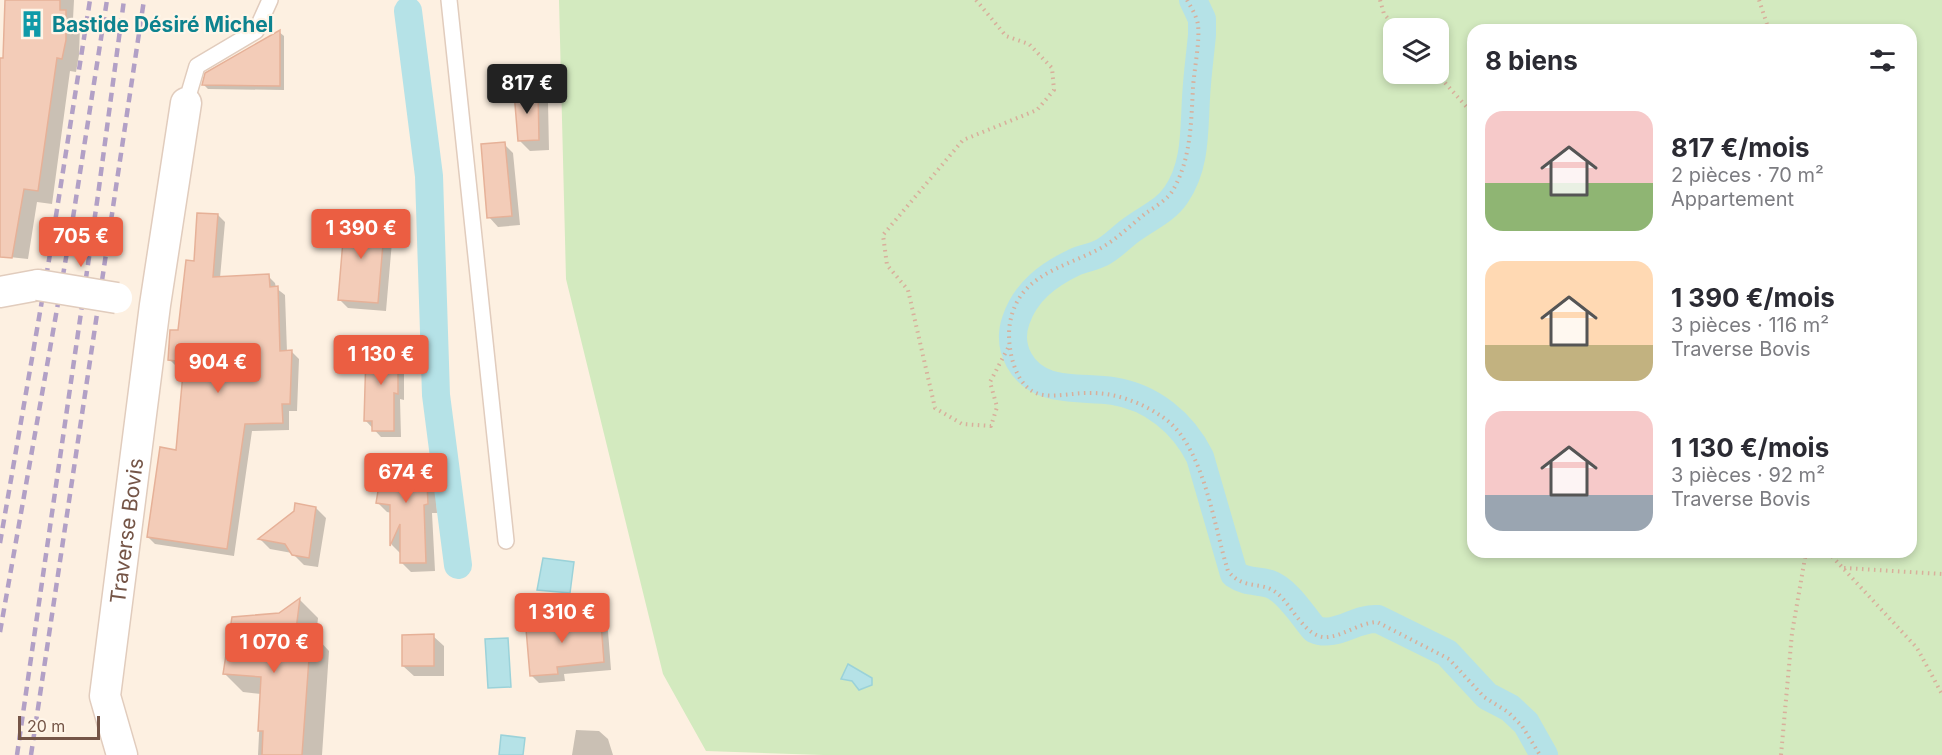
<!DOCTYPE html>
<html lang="fr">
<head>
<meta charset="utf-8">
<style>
	:root { --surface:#fff; --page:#f7f7f7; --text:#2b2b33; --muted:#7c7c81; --accent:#eb5e42 }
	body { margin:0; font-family:Inter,sans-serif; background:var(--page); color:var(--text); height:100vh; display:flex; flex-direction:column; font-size:22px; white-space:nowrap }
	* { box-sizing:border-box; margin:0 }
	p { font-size:20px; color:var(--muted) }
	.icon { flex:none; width:33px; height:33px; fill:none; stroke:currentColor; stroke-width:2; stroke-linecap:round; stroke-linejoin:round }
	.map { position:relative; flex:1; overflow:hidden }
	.panel { position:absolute; left:1467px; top:24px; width:450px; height:534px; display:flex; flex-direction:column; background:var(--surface); border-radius:18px; box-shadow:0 3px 9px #0003 }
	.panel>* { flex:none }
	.tools { position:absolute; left:1383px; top:18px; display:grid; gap:12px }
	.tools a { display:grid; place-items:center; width:66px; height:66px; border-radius:12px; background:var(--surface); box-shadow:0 3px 9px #0003; font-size:30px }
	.scale { position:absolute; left:18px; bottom:15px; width:82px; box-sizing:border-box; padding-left:6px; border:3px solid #755547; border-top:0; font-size:16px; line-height:21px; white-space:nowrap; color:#755547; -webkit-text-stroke:4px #fff5e8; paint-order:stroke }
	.price { position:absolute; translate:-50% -51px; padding:0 14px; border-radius:6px; background:var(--accent); color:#fff; font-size:20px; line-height:39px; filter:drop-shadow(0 2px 3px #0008) }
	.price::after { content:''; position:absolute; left:50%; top:36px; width:18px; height:14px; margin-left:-9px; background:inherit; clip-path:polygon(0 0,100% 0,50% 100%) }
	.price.current { background:#222; color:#fff }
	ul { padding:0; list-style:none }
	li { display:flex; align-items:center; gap:18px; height:150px; padding:0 18px }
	li span { display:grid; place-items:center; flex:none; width:168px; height:120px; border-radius:18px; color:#555 }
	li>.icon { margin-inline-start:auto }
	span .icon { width:72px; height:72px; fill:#fffc; stroke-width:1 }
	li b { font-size:26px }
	h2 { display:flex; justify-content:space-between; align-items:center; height:72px; padding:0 18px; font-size:26px }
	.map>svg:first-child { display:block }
</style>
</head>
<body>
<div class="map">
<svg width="1942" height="755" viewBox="0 0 1942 755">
	<rect width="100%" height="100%" fill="#fdf0e1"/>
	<path fill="#d3eabf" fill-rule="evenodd" d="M559,0H1942V755H823L706,751L663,674L566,279ZM1394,28H1438V74H1394ZM1473,30H1911V552H1473Z"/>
	<path fill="#b5e2e7" stroke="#9bd2d9" stroke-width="1.5" d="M543,558L574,562L570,593L537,590Z
		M508,638L511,687L488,688L485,639Z
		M848,664L872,678V685L859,690L852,681L841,679Z
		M501,735L525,738L523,755H499Z"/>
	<path fill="#0003" d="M6,0H74L73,19L80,26L79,55L76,72L70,71L52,204L37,202L28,259L0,256V59H4Z
		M279,32L284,36V90L208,89L203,84Z
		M538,91L548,102L549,150L530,151L520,141Z
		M504,144L513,153L520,225L498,227L489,217Z
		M218,215L225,222L220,278L268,276L275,283L276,288L285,295L287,352H292L299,359L297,411H289V430L252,431L234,556L155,544L148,537L177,451L185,368L177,367L170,360L180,332L195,262Z
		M384,222L393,230L386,311L348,308L339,299Z
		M397,346L404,353V400L400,399L401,437H381L365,420Z
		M425,462L435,472L437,513H432L435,571L411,572L402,563V555L392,545V513L387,512L378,503Z
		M316,508L326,518L318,567L304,565L292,553L270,549L260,539Z
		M300,600L318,618L316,637L329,651L322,755H258L261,694L243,692L225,674L279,615Z
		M554,616L562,625L600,623L608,631L611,670L564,674L565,681L539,683L531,675Z
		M433,636L444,646V676H414L403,666Z
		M576,730L599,731L608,739L613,755H572Z"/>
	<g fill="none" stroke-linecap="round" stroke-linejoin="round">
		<path stroke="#b5e2e7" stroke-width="28" d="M1193,0L1202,19V35C1200,56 1197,77 1196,98C1194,131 1196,166 1176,195C1165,211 1149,217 1134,228C1123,235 1113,247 1101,253C1093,257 1084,258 1075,262C1048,275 1026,291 1016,320C1011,334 1012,347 1019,360C1038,395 1080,386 1113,391C1152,397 1183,423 1200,457L1234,574C1247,583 1257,580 1270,584C1287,590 1303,616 1314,629C1335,639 1356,617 1378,619L1447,653L1487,696L1510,708L1526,723L1544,755
			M408,11L429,176L436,395L458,565"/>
	</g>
	<path fill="#f3ccb8" stroke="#e6b198" stroke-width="1.5" d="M5,0H60V10H66V40L62,59L57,58L38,191L24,189L12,258L0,257V58H3Z
		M280,30V86L202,85L205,73Z
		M538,90L539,140L518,141L514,92Z
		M505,142L512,216L487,218L481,144Z
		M197,213L218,214L213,277L269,274L270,287L278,286L280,351L292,350L290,404H282L283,423L245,424L227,549L147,537L160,447L176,450L184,362L168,360L170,330H178L186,260L194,261Z
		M345,217L385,220L378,303L338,300Z
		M369,343L398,345V394L394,393V431H372V421H364L366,353H369Z
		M384,455L426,461L428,504L424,505L426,563H400V524L390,546V505L376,503Z
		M295,503L316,507L309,558L292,555L285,544L258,539L294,511Z
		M300,598L296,630L311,631L302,755H262L263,731H258L261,677L223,674L232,617L279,613Z
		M554,615L555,623L601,622L604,662L557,667L558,674L530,676L525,617Z
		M434,634V666H402V635Z"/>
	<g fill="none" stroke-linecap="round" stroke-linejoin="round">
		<defs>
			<path id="lane" d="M449,0L506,541
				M186,103L197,66L256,31L270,0"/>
			<g id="street">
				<path d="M0,292L38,285"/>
				<path id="s1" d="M122,755L105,696L155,305L186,103"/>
			</g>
		</defs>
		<use href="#lane" stroke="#e1ccbd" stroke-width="18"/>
		<use href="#street" stroke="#e1ccbd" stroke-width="33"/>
		<path stroke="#d8af9b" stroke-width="4" stroke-dasharray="1.5 4.5" stroke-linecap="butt" d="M976,0L1006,36L1029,44L1052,68L1054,90L1037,110L963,140L883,235L887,265L908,290L935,408L962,424L991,426L997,407L990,382L1008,348
			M1187,0C1191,7 1197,17 1198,25C1200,42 1194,70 1193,88C1191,123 1191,159 1173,190C1168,199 1155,207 1146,213C1131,225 1116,240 1099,249C1063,268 1018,275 1010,323C1006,345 1014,391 1043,395C1057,397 1073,393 1088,393C1116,392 1146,404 1168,421C1205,452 1214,527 1228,571C1244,591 1260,580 1277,593C1292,605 1306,640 1328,637C1345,635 1359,623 1377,622L1449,659L1484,697L1508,712L1522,726L1540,755
			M1380,0L1384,14L1397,28
			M1759,0L1769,30
			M1437,74L1473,114
			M1828,552L1917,648L1942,694
			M1844,568L1942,574
			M1781,755L1792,633L1806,552"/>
		<use href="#lane" stroke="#fff" stroke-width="15"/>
		<use href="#street" stroke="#fff" stroke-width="30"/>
		<path stroke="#b2a0c6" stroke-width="4.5" stroke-dasharray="9 6" stroke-linecap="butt" d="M0,543L49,260L90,0
			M0,632L72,224L107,0
			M17,755L98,195L124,0
			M31,755L144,0"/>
		<defs>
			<path id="street-bridge" d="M38,285L117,298"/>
		</defs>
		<use href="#street-bridge" stroke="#e1ccbd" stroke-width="33" stroke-linecap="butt"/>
		<use href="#street-bridge" stroke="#fff" stroke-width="30"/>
	</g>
	<defs>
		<symbol id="building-bare" viewBox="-9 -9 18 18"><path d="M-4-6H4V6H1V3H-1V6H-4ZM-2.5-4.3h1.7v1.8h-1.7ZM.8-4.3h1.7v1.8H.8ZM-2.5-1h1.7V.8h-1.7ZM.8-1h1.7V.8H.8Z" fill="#0f9aa8" stroke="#fff5e8" stroke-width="2.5" paint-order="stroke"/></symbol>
	</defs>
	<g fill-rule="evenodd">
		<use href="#building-bare" x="13" y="5" width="38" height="38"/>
	</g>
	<g text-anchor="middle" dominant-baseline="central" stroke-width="4.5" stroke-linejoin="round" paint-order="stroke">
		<g font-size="21" font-weight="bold" fill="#0d838f" stroke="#fff5e8" text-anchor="start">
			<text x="52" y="24">Bastide Désiré Michel</text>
		</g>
		<g font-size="21" fill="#755547" stroke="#fff5e8">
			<text stroke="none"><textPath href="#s1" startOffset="228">Traverse Bovis</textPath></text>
		</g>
	</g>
</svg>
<div class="tools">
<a><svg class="icon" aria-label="layers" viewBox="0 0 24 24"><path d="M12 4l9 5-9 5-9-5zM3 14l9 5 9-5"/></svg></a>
</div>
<div class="scale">20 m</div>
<b class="price current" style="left:527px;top:115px">817 €</b>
<b class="price" style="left:361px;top:260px">1 390 €</b>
<b class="price" style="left:81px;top:268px">705 €</b>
<b class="price" style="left:381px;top:386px">1 130 €</b>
<b class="price" style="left:218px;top:394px">904 €</b>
<b class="price" style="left:406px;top:504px">674 €</b>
<b class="price" style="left:562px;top:644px">1 310 €</b>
<b class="price" style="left:274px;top:674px">1 070 €</b>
<section class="panel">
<h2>8 biens<svg class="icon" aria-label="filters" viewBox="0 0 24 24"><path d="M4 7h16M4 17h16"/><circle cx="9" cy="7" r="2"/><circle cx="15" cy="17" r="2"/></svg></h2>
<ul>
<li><span style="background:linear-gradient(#f6c9c9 60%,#8fb573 0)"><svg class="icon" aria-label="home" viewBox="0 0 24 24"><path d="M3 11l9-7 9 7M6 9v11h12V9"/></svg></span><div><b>817 €/mois</b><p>2 pièces · 70 m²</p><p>Appartement</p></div></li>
<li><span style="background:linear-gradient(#ffd9b3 70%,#c2b280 0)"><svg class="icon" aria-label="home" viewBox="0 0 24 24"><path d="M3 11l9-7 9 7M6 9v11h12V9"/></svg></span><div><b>1 390 €/mois</b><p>3 pièces · 116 m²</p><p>Traverse Bovis</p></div></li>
<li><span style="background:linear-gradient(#f6c9c9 70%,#9aa5b1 0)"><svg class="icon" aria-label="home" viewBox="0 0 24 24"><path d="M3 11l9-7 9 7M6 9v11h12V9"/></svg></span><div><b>1 130 €/mois</b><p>3 pièces · 92 m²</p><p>Traverse Bovis</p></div></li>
</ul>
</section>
</div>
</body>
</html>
